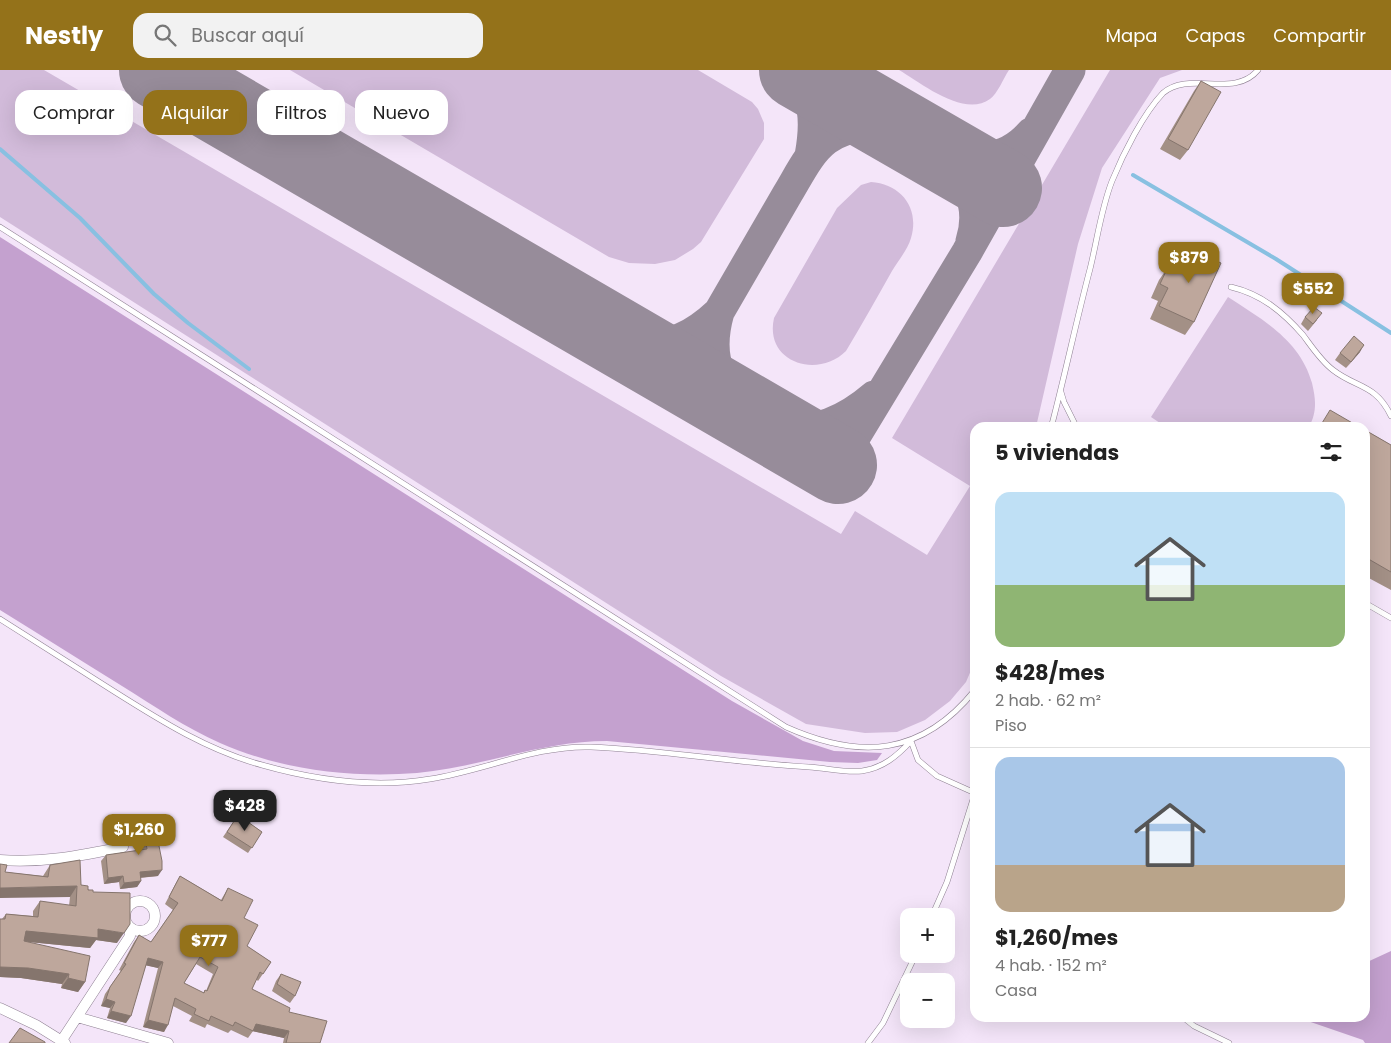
<!DOCTYPE html>
<html lang="es">
<head>
<meta charset="utf-8">
<style>
	:root { --surface:#fff; --page:#f2f2f2; --text:#222; --muted:#767676; --line:#e0e0e0; --accent:#94721a }
	body { margin:0; font-family:Poppins,sans-serif; background:var(--page); color:var(--text); height:100vh; display:flex; flex-direction:column; font-size:19px; white-space:nowrap }
	* { box-sizing:border-box; margin:0 }
	p { font-size:16px; color:var(--muted) }
	.icon { flex:none; width:28px; height:28px; fill:none; stroke:currentColor; stroke-width:2; stroke-linecap:round; stroke-linejoin:round }
	.map { position:relative; flex:1; overflow:hidden }
	.drawer { position:absolute; left:970px; top:352px; width:400px; height:600px; display:flex; flex-direction:column; background:var(--surface); border-radius:15px; box-shadow:0 5px 20px #0002 }
	.drawer>* { flex:none }
	.hud { position:absolute; left:15px; top:20px; width:475px; height:45px; display:flex; gap:10px }
	.controls { position:absolute; left:900px; top:838px; display:grid; gap:10px }
	.controls a { display:grid; place-items:center; width:55px; height:55px; border-radius:10px; background:var(--surface); box-shadow:0 5px 20px #0002; font-size:25px }
	.price { position:absolute; translate:-50% -42px; padding:0 11px; border-radius:10px; background:var(--accent); color:#fff; font-size:16px; line-height:32px; filter:drop-shadow(0 1px 2px #0008) }
	.price::after { content:''; position:absolute; left:50%; top:30px; width:15px; height:11px; margin-left:-8px; background:inherit; clip-path:polygon(0 0,100% 0,50% 100%) }
	.price.current { background:#222; color:#fff }
	ul { padding:0; list-style:none }
	li { display:grid; align-content:center; gap:10px; height:265px; padding:0 25px }
	li+li { border-top:1px solid var(--line) }
	li span { display:grid; place-items:center; height:155px; border-radius:15px; color:#555 }
	li>.icon { margin-inline-start:auto }
	span .icon { width:90px; height:90px; fill:#fffc; stroke-width:1 }
	li b { font-size:21px }
	h2 { display:flex; justify-content:space-between; align-items:center; height:60px; padding:0 25px; font-size:21px }
	.tag { padding:0 18px; border-radius:15px; background:var(--surface); box-shadow:0 5px 20px #0002; font-size:18px; line-height:45px }
	.tag.current { background:var(--accent); color:#fff }
	header { display:flex; align-items:center; gap:30px; box-sizing:border-box; height:70px; padding:0 25px; background:var(--accent); color:#fff }
	header strong { font-size:24px }
	nav { display:flex; gap:28px; margin-inline-start:auto; font-size:18px }
	.search { width:350px; height:45px; background:var(--page); display:flex; align-items:center; gap:12px; box-sizing:border-box; padding:0 18px; border-radius:15px; color:var(--muted); font-size:19px }
	.map>svg:first-child { display:block }
</style>
</head>
<body>
<header>
<strong>Nestly</strong>
<div class="search"><svg class="icon" aria-label="search" viewBox="0 0 24 24"><circle cx="10" cy="10" r="6"/><path d="M15 15l6 6"/></svg>Buscar aquí</div>
<nav><a>Mapa</a><a>Capas</a><a>Compartir</a></nav>
</header>
<div class="map">
<svg width="1391" height="973" viewBox="0 0 1391 973">
	<rect width="100%" height="100%" fill="#f4e5f9"/>
	<path fill="#d2bbda" d="M0,0H44L841,464L855,441L927,485L970,416L892,368L1110,0H1182L1160,8L1102,98L1078,174L1036,357L975,358V591L966,612L950,631L925,650L897,662L865,663L806,654L721,606L0,147Z
		M290,0H698L752,32L758,39L764,53V69L701,172L693,179L675,190L655,194L629,193L609,187Z
		M899,0H1009C1003,9 998,23 990,29C964,48 921,13 899,0Z
		M871,112C901,114 920,138 911,168C908,179 898,191 892,201C877,228 862,254 846,281C818,309 764,293 774,248L837,138L861,115Z
		M1228,227C1263,250 1300,270 1312,313C1316,330 1317,342 1309,357H1166L1151,347Z"/>
	<path fill="#c4a1cf" d="M0,167L732,631L803,671L834,681L882,683L877,690L858,693L830,692L607,671C541,671 482,697 417,703C351,708 281,700 220,673C186,658 154,636 122,616C81,591 41,565 0,540Z
		M1391,881V973H1365L1363,970L1299,948H1365V893Z"/>
	<g fill="none" stroke-linecap="round" stroke-linejoin="round">
		<path stroke="#88c0e1" stroke-width="4" d="M0,79L80,148L154,224L188,253L249,299
			M1133,105L1276,189L1391,263"/>
		<path stroke="#978c9a" stroke-width="31" d="M792,0C816,26 816,53 810,86
			M934,80C972,90 1003,95 1031,63
			M934,80C965,100 983,134 971,171
			M719,242C742,202 765,162 788,123C799,105 809,83 826,70C849,53 877,54 903,62
			M637,279C675,272 690,269 719,242C708,281 716,299 733,334
			M779,361C816,363 846,350 874,326
			M838,395L967,182L1070,0"/>
		<path stroke="#978c9a" stroke-width="78" d="M158,0L838,395
			M798,0L1003,118"/>
		<defs>
			<path id="lane" d="M0,157L786,657C860,690 922,686 975,620
				M1231,217C1261,224 1283,242 1303,265C1312,277 1321,291 1333,300C1356,318 1376,314 1391,346
				M1061,322L1064,332L1077,358
				M1051,358C1065,305 1076,252 1090,199C1097,171 1101,139 1112,111C1123,84 1143,44 1163,23C1189,0 1234,29 1258,0
				M1365,533L1391,548
				M0,549C38,573 77,598 115,622C161,651 209,681 262,695C315,710 375,718 430,709C484,701 536,675 591,677C664,680 736,693 809,697C826,698 846,703 862,701C883,698 897,686 911,671
				M911,671L918,690L937,706L975,723
				M932,846L947,812L975,723
				M1184,948L1194,956L1229,973
				M868,973L883,953L916,884"/>
			<path id="street" d="M0,790C43,793 80,786 123,777
				M125 846a15 15 0 1 1 30 0a15 15 0 1 1-30 0Z
				M0,938L36,955L65,973
				M77,947L168,973
				M60,973L130,866V857"/>
		</defs>
		<use href="#lane" stroke="#8f8193" stroke-width="6"/>
		<use href="#street" stroke="#8f8193" stroke-width="11"/>
		<use href="#lane" stroke="#fff" stroke-width="5"/>
		<use href="#street" stroke="#fff" stroke-width="10"/>
	</g>
	<path fill="#a39086" fill-rule="evenodd" d="M1201,11L1188,80L1180,90L1160,79L1194,21Z
		M1186,177L1194,252L1185,265L1150,249L1158,231L1151,228L1159,210L1168,197L1173,199L1177,191Z
		M1305,247L1317,250L1308,261L1301,254Z
		M1360,282L1346,298L1335,290L1340,283Z
		M1365,360L1391,375V520L1365,506Z
		M238,745L262,762L248,783L223,767Z
		M143,757L173,763L169,769L158,771V806L140,808L141,811L137,817L120,819L119,812L104,814L101,791L106,785L142,780L138,763Z
		M50,795L81,815L93,822L117,873L96,870L90,878L29,872L85,912L78,922L61,918L62,914L21,908L0,907V849H2L6,844L33,846V841L40,831L69,836L70,827L5,802L43,806Z
		M180,806L221,830L228,818L244,848L247,876L271,892L258,911L256,909L252,919L289,942L320,973H283L284,968L253,961L248,968L231,960L228,963L207,954L205,958L189,951L192,946L173,936L164,962L143,957L158,898L146,895L126,953L107,948L110,938L101,936L105,924L121,901L119,900L134,872L139,865L151,872L173,840L165,834L176,813ZM196,894L213,904L206,921L205,920L203,923L184,913Z
		M281,904L295,926L290,933L272,921L276,911Z"/>
	<path fill="#85756d" d="M1364,275L1360,282L1346,298L1351,292Z
		M173,763L169,769L152,772L157,766Z
		M162,800L158,806L136,808L140,802Z
		M123,806L119,812L104,814L108,808Z
		M141,811L137,817L120,819L124,813Z
		M77,816L70,827L0,828V818Z
		M98,859L124,863L117,873L96,870L90,878L19,871L26,861Z
		M148,888L163,892L158,898L144,895Z
		M0,897L28,898L69,904L62,914L21,908L0,907Z
		M68,908L85,912L78,922L61,918Z
		M106,929L115,932L110,938L101,936Z
		M111,941L131,946L126,953L107,948Z
		M148,950L168,955L164,962L143,957Z
		M256,954L289,961L284,968L252,961Z"/>
	<path fill="#bea79c" stroke="#85756d" fill-rule="evenodd" d="M1201,11L1221,22L1188,80L1168,69Z
		M1186,177L1221,193L1194,252L1159,236L1168,218L1160,214L1168,197L1176,200Z
		M1314,237L1322,243L1313,254L1305,247Z
		M1354,266L1364,275L1351,292L1340,283Z
		M1330,340L1361,358H1319Z
		M1365,360L1391,375V502L1365,487Z
		M238,745L262,762L252,778L227,762Z
		M171,752L173,763L157,766L162,791V800L140,802L141,811L124,813L123,806L108,808L106,785L147,779L143,757Z
		M80,790L81,815L88,816V820H93V822L130,823V854L124,863L98,859V868L26,861L24,871L90,886L85,912L68,908L69,904L28,898L0,897V849H5L6,844L38,847L40,831L76,836L77,816L0,818V826V794L7,795L5,802L48,807L50,795Z
		M180,806L222,831L228,818L253,830L244,848L258,855L247,876L271,892L263,904L260,902L252,919L290,938L289,942L327,951L320,973H286L289,961L256,954L253,961L235,952L233,956L211,946L209,951L194,944L196,939L175,928L168,955L148,950L163,892L148,888L131,946L111,941L115,932L106,929L110,917L126,894L124,893L139,865L151,872L178,833L169,827ZM200,887L218,897L207,921L205,920L204,923L184,913Z
		M281,904L301,912L295,926L277,914Z
		M20,958L45,972V973H9Z"/>
</svg>
<div class="controls">
<a>+</a>
<a>−</a>
</div>
<b class="price" style="left:1189px;top:214px">$879</b>
<b class="price" style="left:1313px;top:245px">$552</b>
<b class="price current" style="left:245px;top:762px">$428</b>
<b class="price" style="left:139px;top:786px">$1,260</b>
<b class="price" style="left:209px;top:897px">$777</b>
<div class="hud">
<a class="tag">Comprar</a>
<a class="tag current">Alquilar</a>
<a class="tag">Filtros</a>
<a class="tag">Nuevo</a>
</div>
<section class="drawer">
<h2>5 viviendas<svg class="icon" aria-label="filters" viewBox="0 0 24 24"><path d="M4 7h16M4 17h16"/><circle cx="9" cy="7" r="2"/><circle cx="15" cy="17" r="2"/></svg></h2>
<ul>
<li><span style="background:linear-gradient(#bfe0f5 60%,#8fb573 0)"><svg class="icon" aria-label="home" viewBox="0 0 24 24"><path d="M3 11l9-7 9 7M6 9v11h12V9"/></svg></span><div><b>$428/mes</b><p>2 hab. · 62 m²</p><p>Piso</p></div></li>
<li><span style="background:linear-gradient(#a9c7e8 70%,#b9a48a 0)"><svg class="icon" aria-label="home" viewBox="0 0 24 24"><path d="M3 11l9-7 9 7M6 9v11h12V9"/></svg></span><div><b>$1,260/mes</b><p>4 hab. · 152 m²</p><p>Casa</p></div></li>
</ul>
</section>
</div>
</body>
</html>
